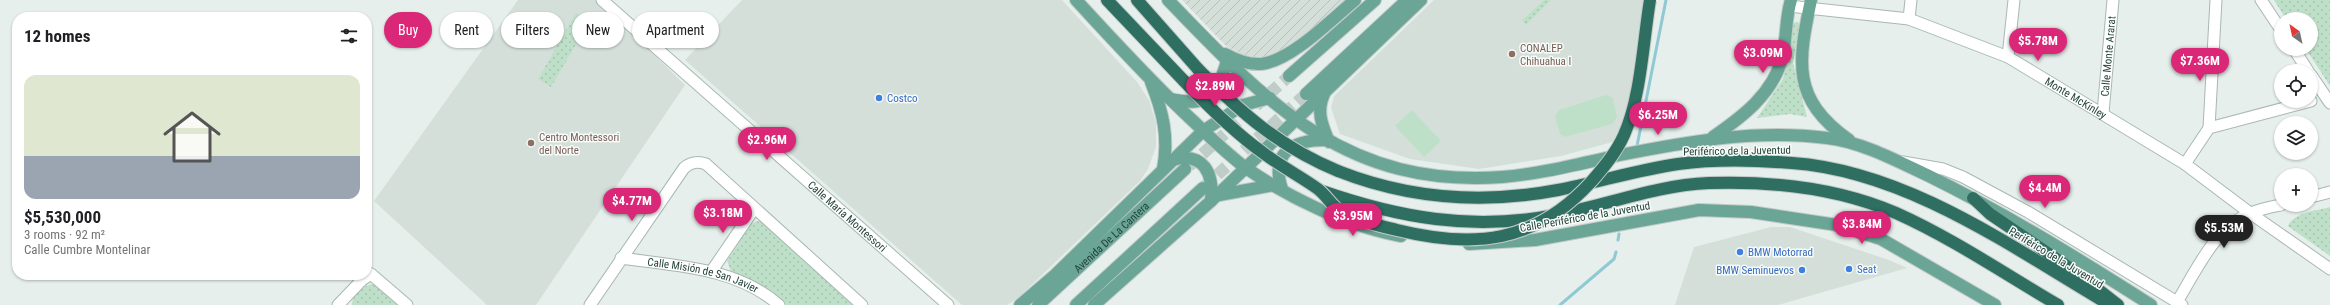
<!DOCTYPE html>
<html lang="en">
<head>
<meta charset="utf-8">
<style>
	:root { --surface:#fff; --page:#f6f6f6; --text:#202124; --muted:#757577; --accent:#db2777 }
	body { margin:0; font-family:"Roboto Condensed",sans-serif; background:var(--page); color:var(--text); height:100vh; display:flex; flex-direction:column; font-size:15px; white-space:nowrap }
	* { box-sizing:border-box; margin:0 }
	p { font-size:13px; color:var(--muted) }
	.icon { flex:none; width:22px; height:22px; fill:none; stroke:currentColor; stroke-width:2; stroke-linecap:round; stroke-linejoin:round }
	.map { position:relative; flex:1; overflow:hidden }
	.drawer { position:absolute; left:12px; top:12px; width:360px; height:268px; display:flex; flex-direction:column; background:var(--surface); border-radius:16px; box-shadow:0 1px 3px #0004 }
	.drawer>* { flex:none }
	.guide { position:absolute; left:384px; top:12px; width:380px; height:36px; display:flex; gap:8px }
	.needle { width:26px; rotate:327deg }
	.buttons { position:absolute; left:2274px; top:12px; display:grid; gap:8px }
	.buttons a { display:grid; place-items:center; width:44px; height:44px; border-radius:50%; background:var(--surface); box-shadow:0 1px 3px #0004; font-size:20px }
	.price { position:absolute; translate:-50% -34px; padding:0 9px; border-radius:14px; background:var(--accent); color:#fff; font-size:13px; line-height:26px; filter:drop-shadow(0 1px 2px #0008) }
	.price::after { content:''; position:absolute; left:50%; top:24px; width:12px; height:9px; margin-left:-6px; background:inherit; clip-path:polygon(0 0,100% 0,50% 100%) }
	.price.selected { background:#222; color:#fff }
	ul { padding:0; list-style:none }
	li { display:grid; align-content:center; gap:8px; height:212px; padding:0 12px }
	li span { display:grid; place-items:center; height:124px; border-radius:12px; color:#555 }
	li>.icon { margin-inline-start:auto }
	span .icon { width:72px; height:72px; fill:#fffc; stroke-width:1 }
	li b { font-size:17px }
	h2 { display:flex; justify-content:space-between; align-items:center; height:48px; padding:0 12px; font-size:17px }
	.tag { padding:0 14px; border-radius:18px; background:var(--surface); box-shadow:0 1px 3px #0004; font-size:14px; line-height:36px }
	.tag.selected { background:var(--accent); color:#fff }
	.map>svg:first-child { display:block }
</style>
</head>
<body>
<div class="map">
<svg width="2330" height="305" viewBox="0 0 2330 305">
	<defs>
		<pattern id="industrial-furrows" width="10" height="10" patternUnits="userSpaceOnUse"><rect width="10" height="10" fill="#d4dfda"/><path d="M-1 1l2-2M0 10L10 0M9 11l2-2" fill="none" stroke="#b6c1bc"/></pattern>
		<pattern id="park-dots" width="8" height="8" patternUnits="userSpaceOnUse"><rect width="8" height="8" fill="#bfe0c8"/><path d="M2 2h.1M6 6h.1" fill="none" stroke="#a4c1ad" stroke-width="1.8" stroke-linecap="round"/></pattern>
	</defs>
	<rect width="100%" height="100%" fill="#e6efeb"/>
	<path fill="#d4dfda" d="M518,0H598L685,85L536,305H487L374,201Z
		M742,0H1062L1137,82L1149,100L1156,123V147L1148,169L1140,181L1019,297L1007,305H962L685,60Z
		M1434,0H1656L1631,137L1561,156L1479,169L1410,159L1340,134L1331,108L1334,96Z
		M1771,227H1790L1889,260L1907,268L1778,305H1675L1694,247Z"/>
	<path fill="url(#industrial-furrows)" d="M1182,0H1347L1288,48L1273,55L1260,58L1244,55L1226,46Z"/>
	<path fill="url(#park-dots)" d="M1544,0H1551L1526,25L1522,20Z
		M2274,0H2330V86L2306,49H2311V19H2286Z
		M576,13L590,21L551,87L538,79Z
		M1797,22L1800,24L1793,63L1807,117L1790,114L1757,118L1783,79L1793,23Z
		M2330,207V256L2288,226C2294,212 2316,211 2330,207Z
		M757,221L763,222L856,305H787L771,290L731,271L727,261L751,224Z
		M372,284H379L401,305H352C352,295 363,286 372,284Z"/>
	<path fill="#bfe0c8" d="M1606,95L1613,98L1617,117L1612,124L1565,137L1560,134L1555,117L1559,110Z
		M1412,110L1441,141L1424,157L1395,126Z"/>
	<g fill="none" stroke-linecap="round" stroke-linejoin="round">
		<path stroke="#8ec9d4" stroke-width="3" d="M1637,146L1666,0
			M1618,240L1619,234
			M1560,305L1614,259L1616,252"/>
		<path stroke="#bfccc8" stroke-width="12" stroke-dasharray="12 6" stroke-linecap="butt" d="M1189,166L1289,76
			M1204,187L1306,94"/>
		<defs>
			<g id="minor">
				<path id="s1" d="M602,0L948,305"/>
				<path d="M2261,0L2281,30"/>
				<path id="s2" d="M1789,6L1909,19L2008,57L2185,164L2250,213L2330,269"/>
				<path d="M1909,19L1911,0"/>
				<path d="M2294,49L2308,71"/>
				<path d="M2008,57L2014,0"/>
				<path d="M2311,75L2330,103"/>
				<path id="s3" d="M2103,113L2113,0"/>
				<path d="M2209,128L2311,101"/>
				<path d="M1903,162L1943,169L1963,177L2028,212L2182,305"/>
				<path d="M2185,164L2209,128L2216,0"/>
				<path d="M2311,197L2330,192"/>
				<path id="s4" d="M621,258C675,266 736,267 779,305"/>
				<path d="M711,272L754,209"/>
				<path d="M2177,302C2196,271 2215,227 2251,213C2260,209 2271,207 2281,205"/>
				<path d="M338,305L362,280L371,274L407,305"/>
				<path d="M590,305L684,168C691,162 697,161 706,164L862,305"/>
			</g>
			<g id="major">
				<path d="M1076,0C1114,41 1151,82 1192,120C1209,136 1227,154 1246,168C1289,198 1350,227 1401,236"/>
				<path d="M1168,0C1268,104 1346,188 1502,177C1540,174 1578,164 1615,156C1685,142 1755,129 1827,138C1862,142 1897,161 1929,176C2006,214 2079,259 2151,305"/>
				<path d="M1811,0C1798,62 1791,99 1849,140"/>
				<path d="M1225,54C1236,60 1248,65 1261,64C1291,61 1332,19 1355,0"/>
				<path d="M1289,76L1375,0"/>
				<path d="M1151,82C1163,112 1169,137 1163,169"/>
				<path d="M1306,94L1407,0"/>
				<path d="M1324,94C1316,112 1322,125 1329,142"/>
				<path d="M1170,99C1209,107 1216,98 1227,61"/>
				<path d="M1713,137C1742,117 1773,94 1782,58C1787,39 1785,19 1791,0"/>
				<path d="M1172,160C1204,151 1214,174 1211,201"/>
				<path d="M1282,189C1270,153 1292,140 1326,140"/>
				<path d="M1219,195L1274,185"/>
				<path d="M1469,244L1535,240L1699,210L1751,212L1837,225L1881,239L1995,305"/>
				<path d="M1020,305L1055,275L1203,131L1243,105L1270,98"/>
				<path id="s5" d="M1038,305L1185,169"/>
				<path d="M1076,305L1203,188"/>
				<path d="M1094,305L1211,201L1421,0"/>
			</g>
			<path id="highway" d="M1107,0L1185,82
				M1137,0L1198,69
				M1338,171C1409,199 1484,204 1558,190C1599,182 1637,170 1678,164C1715,159 1755,160 1792,163C1907,171 2013,248 2110,305
				M1319,190C1399,218 1472,231 1556,215C1607,205 1657,185 1709,183C1771,181 1838,188 1896,213C1952,238 2005,274 2058,305
				M1973,198L1990,214L2077,273L2118,305"/>
		</defs>
		<use href="#minor" stroke="#a8b8b2" stroke-width="13"/>
		<use href="#major" stroke="#c2cac8" stroke-width="14"/>
		<use href="#highway" stroke="#c2cac8" stroke-width="14"/>
		<use href="#minor" stroke="#fff" stroke-width="11"/>
		<use href="#major" stroke="#6aa596" stroke-width="12"/>
		<use href="#highway" stroke="#2f6f62" stroke-width="12"/>
		<defs>
			<path id="highway-bridge" d="M1198,69C1241,113 1280,147 1338,171
				M1185,82C1209,107 1234,132 1262,152C1280,166 1300,176 1318,189C1326,195 1331,205 1340,211C1357,221 1377,225 1397,230C1474,249 1535,243 1591,182C1603,168 1616,153 1624,135C1641,97 1643,42 1650,0"/>
		</defs>
		<use href="#highway-bridge" stroke="#c2cac8" stroke-width="14" stroke-linecap="butt"/>
		<use href="#highway-bridge" stroke="#2f6f62" stroke-width="12"/>
	</g>
	<g fill="#8d6e63" stroke="#f7fbf9" stroke-width="1.5">
		<circle cx="1512" cy="54" r="4"/>
		<circle cx="531" cy="143" r="4"/>
	</g>
	<g fill="#3f7fe0" stroke="#f7fbf9" stroke-width="1.5">
		<circle cx="879" cy="98" r="4"/>
		<circle cx="1740" cy="252" r="4"/>
		<circle cx="1849" cy="269" r="4"/>
		<circle cx="1802" cy="270" r="4"/>
	</g>
	<g text-anchor="middle" dominant-baseline="central" stroke-width="3" stroke-linejoin="round" paint-order="stroke">
		<g font-size="11" fill="#785e54" stroke="#f7fbf9" text-anchor="start">
			<text x="1520" y="48">CONALEP<tspan x="1520" dy="13">Chihuahua I</tspan></text>
			<text x="539" y="137">Centro Montessori<tspan x="539" dy="13">del Norte</tspan></text>
		</g>
		<g font-size="11" fill="#24423a" stroke="#f7fbf9">
			<text stroke="none"><textPath href="#s3" startOffset="57">Calle Monte Ararat</textPath></text>
			<text stroke="none"><textPath href="#s2" startOffset="306">Monte McKinley</textPath></text>
			<text transform="translate(1737 151) rotate(-1)">Periférico de la Juventud</text>
			<text stroke="none"><textPath href="#s1" startOffset="327">Calle María Montessori</textPath></text>
			<text transform="translate(1585 217) rotate(-10)">Calle Periférico de la Juventud</text>
			<text stroke="none"><textPath href="#s5" startOffset="100">Avenida De La Cantera</textPath></text>
			<text transform="translate(2056 258) rotate(31)">Periférico de la Juventud</text>
			<text stroke="none"><textPath href="#s4" startOffset="84">Calle Misión de San Javier</textPath></text>
		</g>
		<g font-size="11" fill="#366cbe" stroke="#f7fbf9" text-anchor="start">
			<text x="887" y="98">Costco</text>
			<text x="1748" y="252">BMW Motorrad</text>
			<text x="1857" y="269">Seat</text>
			<text x="1794" y="270" text-anchor="end">BMW Seminuevos</text>
		</g>
	</g>
</svg>
<div class="buttons">
<a><svg class="needle" viewBox="-14 -14 28 28"><path d="M0-13l5 13h-10z" fill="#e53935"/><path d="M0 13l5-13h-10z" fill="#757577"/></svg></a>
<a><svg class="icon" aria-label="locate" viewBox="0 0 24 24"><circle cx="12" cy="12" r="6"/><path d="M12 2v4M12 18v4M2 12h4M18 12h4"/></svg></a>
<a><svg class="icon" aria-label="layers" viewBox="0 0 24 24"><path d="M12 4l9 5-9 5-9-5zM3 14l9 5 9-5"/></svg></a>
<a>+</a>
</div>
<b class="price" style="left:2038px;top:62px">$5.78M</b>
<b class="price" style="left:1763px;top:74px">$3.09M</b>
<b class="price" style="left:2200px;top:82px">$7.36M</b>
<b class="price" style="left:1215px;top:107px">$2.89M</b>
<b class="price" style="left:1658px;top:136px">$6.25M</b>
<b class="price" style="left:767px;top:161px">$2.96M</b>
<b class="price" style="left:2045px;top:209px">$4.4M</b>
<b class="price" style="left:632px;top:222px">$4.77M</b>
<b class="price" style="left:723px;top:234px">$3.18M</b>
<b class="price" style="left:1353px;top:237px">$3.95M</b>
<b class="price" style="left:1862px;top:245px">$3.84M</b>
<b class="price selected" style="left:2224px;top:249px">$5.53M</b>
<div class="guide">
<a class="tag selected">Buy</a>
<a class="tag">Rent</a>
<a class="tag">Filters</a>
<a class="tag">New</a>
<a class="tag">Apartment</a>
</div>
<section class="drawer">
<h2>12 homes<svg class="icon" aria-label="filters" viewBox="0 0 24 24"><path d="M4 7h16M4 17h16"/><circle cx="9" cy="7" r="2"/><circle cx="15" cy="17" r="2"/></svg></h2>
<ul>
<li><span style="background:linear-gradient(#dfe7d0 65%,#9aa5b1 0)"><svg class="icon" aria-label="home" viewBox="0 0 24 24"><path d="M3 11l9-7 9 7M6 9v11h12V9"/></svg></span><div><b>$5,530,000</b><p>3 rooms · 92 m²</p><p>Calle Cumbre Montelinar</p></div></li>
</ul>
</section>
</div>
</body>
</html>
